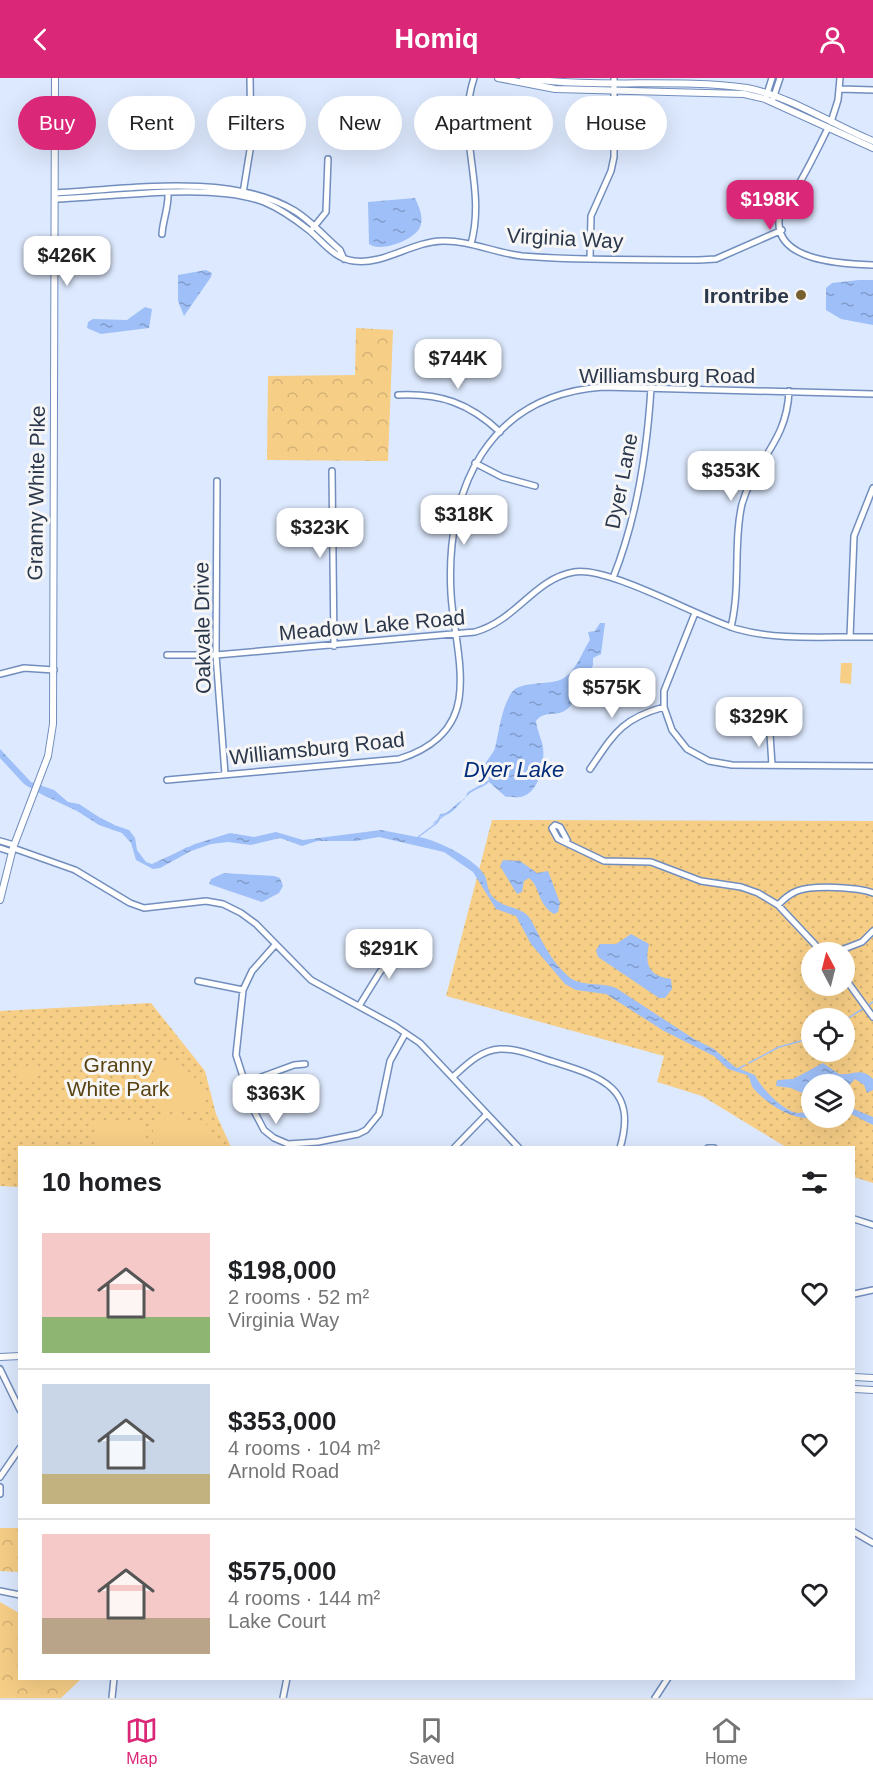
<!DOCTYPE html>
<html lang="en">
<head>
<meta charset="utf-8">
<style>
	:root { --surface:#fff; --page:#f6f6f6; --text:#202124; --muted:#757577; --line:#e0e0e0; --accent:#db2777 }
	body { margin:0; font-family:Helvetica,sans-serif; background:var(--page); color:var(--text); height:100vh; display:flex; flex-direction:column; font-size:22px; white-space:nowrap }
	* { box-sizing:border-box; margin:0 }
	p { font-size:20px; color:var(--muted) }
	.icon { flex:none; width:33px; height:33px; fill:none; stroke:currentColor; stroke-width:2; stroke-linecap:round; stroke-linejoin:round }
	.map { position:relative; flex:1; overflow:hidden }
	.panel { position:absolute; left:18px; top:1068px; width:837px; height:534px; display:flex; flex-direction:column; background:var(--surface); border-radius:0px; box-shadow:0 6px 24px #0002 }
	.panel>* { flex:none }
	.banner { position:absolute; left:18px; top:18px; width:837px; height:54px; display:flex; gap:12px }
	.needle { width:39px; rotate:353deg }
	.controls { position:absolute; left:801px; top:864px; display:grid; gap:12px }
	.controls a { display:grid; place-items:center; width:54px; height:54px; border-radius:50%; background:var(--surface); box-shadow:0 6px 24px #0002; font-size:30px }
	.price { position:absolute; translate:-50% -51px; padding:0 14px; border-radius:12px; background:#fff; color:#222; font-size:20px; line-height:39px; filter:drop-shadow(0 2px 3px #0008) }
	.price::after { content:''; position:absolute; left:50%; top:36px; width:18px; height:14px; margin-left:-9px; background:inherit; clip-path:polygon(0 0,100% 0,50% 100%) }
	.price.on { background:var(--accent); color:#fff }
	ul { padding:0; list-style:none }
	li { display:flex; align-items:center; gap:18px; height:150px; padding:0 24px }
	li+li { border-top:2px solid var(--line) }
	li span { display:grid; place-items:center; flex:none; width:168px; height:120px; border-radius:0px; color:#555 }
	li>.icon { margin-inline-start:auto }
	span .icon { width:72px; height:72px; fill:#fffc; stroke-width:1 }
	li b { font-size:26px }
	h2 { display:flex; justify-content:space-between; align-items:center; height:72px; padding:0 24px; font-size:26px }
	.pill { padding:0 21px; border-radius:27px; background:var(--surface); box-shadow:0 6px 24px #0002; font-size:21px; line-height:54px }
	.pill.on { background:var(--accent); color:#fff }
	header { display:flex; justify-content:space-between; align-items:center; height:78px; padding:0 24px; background:var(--accent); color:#fff; font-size:27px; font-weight:600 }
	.tabs { display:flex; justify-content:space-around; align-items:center; height:84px; border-top:2px solid var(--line); background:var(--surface); font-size:16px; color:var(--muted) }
	.tabs a { display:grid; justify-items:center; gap:3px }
	.tabs .on { color:var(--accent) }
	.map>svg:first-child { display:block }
</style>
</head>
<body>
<header><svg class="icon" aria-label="back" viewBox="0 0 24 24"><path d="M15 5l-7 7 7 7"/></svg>Homiq<svg class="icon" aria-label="person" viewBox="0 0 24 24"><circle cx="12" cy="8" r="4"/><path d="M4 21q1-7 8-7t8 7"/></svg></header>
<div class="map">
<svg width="873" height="1620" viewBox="0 0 873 1620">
	<defs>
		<pattern id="green-dots" width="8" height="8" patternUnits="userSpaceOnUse" patternTransform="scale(1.5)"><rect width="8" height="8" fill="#f7ce86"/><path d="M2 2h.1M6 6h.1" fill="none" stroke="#d4b275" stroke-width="1.8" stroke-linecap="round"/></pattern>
		<pattern id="forest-crowns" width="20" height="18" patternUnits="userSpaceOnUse" patternTransform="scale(1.5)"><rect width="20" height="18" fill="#f7ce86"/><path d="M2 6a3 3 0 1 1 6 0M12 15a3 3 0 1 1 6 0" fill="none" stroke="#d4b275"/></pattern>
		<pattern id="water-ripples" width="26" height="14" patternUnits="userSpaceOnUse" patternTransform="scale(1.5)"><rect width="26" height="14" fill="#9ebff7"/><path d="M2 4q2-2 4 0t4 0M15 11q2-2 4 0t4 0" fill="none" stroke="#819cca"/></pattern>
	</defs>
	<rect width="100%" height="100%" fill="#dde9fe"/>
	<path fill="url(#green-dots)" fill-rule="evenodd" d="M492,742L873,743V1105L854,1099V1070L786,1069L702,1018L657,1004L664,978L446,918ZM812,874H844V908H812ZM812,940H844V974H812ZM812,1006H844V1040H812Z
		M151,925L205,993L216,1036L231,1069L20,1070L19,1109L0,1108V933Z"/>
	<path fill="url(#forest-crowns)" d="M356,250L393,252L388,383L267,382L268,298L355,297Z
		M0,1450H19V1494L0,1493Z
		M0,1524L19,1535L20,1600L81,1601L61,1620H0Z"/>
	<path fill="#f7ce86" d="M841,585H852L851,606L840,605Z
		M154,981C182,983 210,1003 204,1034L156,1033Z
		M36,989L37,1003L18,1004V990Z
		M158,1040H178L209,1047L218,1069H153V1045Z
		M92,1043H142L144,1045V1069H98Z"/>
	<path fill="url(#water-ripples)" d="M415,120C419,129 424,139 420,149C415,162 380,175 369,166L368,124Z
		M206,192L212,195L211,199L184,238L178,223V197Z
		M859,202H873V247L841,241L826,232V210L832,205Z
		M145,229L152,231L149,250L101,256L87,250L88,244L93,241L127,242Z
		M600,545H605L601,576L593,580V587C587,599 577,625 566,632C556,639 544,632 536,643C537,653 542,661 543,670C545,686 539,716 520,719C516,720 510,718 506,719L489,704C484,709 475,711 469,716C460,723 454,737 441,738L438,745L419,759C437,762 476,781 485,798C488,805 487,813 493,819C503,831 523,828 531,842C541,861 551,884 569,899C581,909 602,904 616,910L694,961L714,971L735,989L755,997C760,1009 783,1033 797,1035C801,1035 807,1034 811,1034L812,1040H816C793,1043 768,1027 753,1010C750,1005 751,1001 747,997L728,991L714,978L664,953L606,916L576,912L565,906L531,866L516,838L496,831L473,794L444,774L379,759L356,763H317L302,768L280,760L251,767L228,764L211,766L191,773L160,790L153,791L136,782L131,765L122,755L99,747L77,733L41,716L24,706L0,680V671L31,704L54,712L68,724L79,726L108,745L129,752L135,760L137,772L146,784L152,786L195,766L230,755L254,759L276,754L303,762L381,752L417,759L437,744L440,736C452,736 454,724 464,722L468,714L489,702L484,688C487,682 494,674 495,670C499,654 501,630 512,614C521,602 552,608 564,600C576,593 582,574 590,562L588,554L595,553Z
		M503,782L520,783L537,795L548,793L560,825L558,834L554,836C537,826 541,810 529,800L524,803L522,814L517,816L500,788Z
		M224,795L274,798L280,800L283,808L279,815L262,824L209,806L211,801Z
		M631,856L649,866C645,885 647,898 671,901L672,911L665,920H659L598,879L596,872L600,866H616Z
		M823,985L839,996C852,998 861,988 873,1001V1012L867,1015L864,1007L855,1001L850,1006L851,1013L845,1017L844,1006H812L811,1010L802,1015L791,1010L776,1008L777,1002L793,1001Z
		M844,1027L873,1039V1047L845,1033Z"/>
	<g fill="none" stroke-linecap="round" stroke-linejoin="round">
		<path stroke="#9ebff7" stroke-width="1.5" d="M101,741L113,747
			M434,745L451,732
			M178,775L187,770
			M844,943L873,924
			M749,985L779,969L812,960
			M738,991L745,987"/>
		<defs>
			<path id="minor" d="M840,11L873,12
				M766,19L772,0
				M772,24L780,0
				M831,44L838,22L840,0
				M828,50C819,68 810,87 800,104C793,114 783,124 780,136C769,184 845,186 873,187
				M55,115C128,111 231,94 295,133C311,143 325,159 340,172L344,181
				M243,115L251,66L250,0
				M56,121C113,119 212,104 264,124C281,131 295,141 310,153C324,165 335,181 354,183C384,187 411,164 442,163C469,162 495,175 522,178C580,183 641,181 699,182L716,181L782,152
				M313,150L326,134L328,81
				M162,156C163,141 169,129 168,114
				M471,166C487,108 455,56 474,0
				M590,180L591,138L611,93L614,79V0
				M398,317C440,315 469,325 500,354
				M475,385L502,399L535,408
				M332,393L334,568
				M217,403L216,577L225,696
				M613,500C637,440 647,375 651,310
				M695,535L664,613V629L672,652L687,671L709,683L732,687L873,688
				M731,549C741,508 733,464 742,426C754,383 787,365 789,313
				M850,559L854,458L873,410
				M167,577H216L475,554C517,542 534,501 574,494C609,488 697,539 737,551C779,563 829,558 873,559
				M0,596L24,590L54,592
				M767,648L770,656L772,687
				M590,691C614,656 621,641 664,629
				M167,702L399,681C428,672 454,654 459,621C464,587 453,550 451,516C445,411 488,317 603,309L873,316
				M567,762L560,749L555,747L552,750L558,761L604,783L651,784L701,803L741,809L758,815L778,827L822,874
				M0,763L14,767
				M0,770L12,774
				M13,770L75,792L130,825L144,830L206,823L223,826L241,835L256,846L311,902L395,948L420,965L519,1070
				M778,827C784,821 789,816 797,813C813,807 858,809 873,815
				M275,867L252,893L243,912L236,977L254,1033L264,1052L274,1060L288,1066L318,1064L358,1056L366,1052L379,1036L390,983L405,956
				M836,874L862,864L873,853
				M844,899L873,939
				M198,903L243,912
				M359,928L380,894L407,865
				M454,998C467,986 481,972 500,971C518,970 537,979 554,984C602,999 638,1010 620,1070
				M245,1005L294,987L305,986
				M454,1070L487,1036
				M708,1070H714
				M854,1141L873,1147
				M854,1216L873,1212
				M0,1291L20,1332
				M0,1399L20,1370
				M0,1409V1416
				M854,1454L873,1465
				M0,1513L20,1517
				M112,1620L114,1600
				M283,1620L287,1600
				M655,1620L668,1600"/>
			<path id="major" d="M498,0L555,11L744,16L765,21L873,70
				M523,0C597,11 674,0 747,10C792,19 831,46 873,63
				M0,822L13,770L48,678L53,646L55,0
				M0,1279L20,1278
				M854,1299L873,1300
				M854,1311L873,1312"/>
		</defs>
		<use href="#minor" stroke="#728ebe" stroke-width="8"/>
		<use href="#major" stroke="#728ebe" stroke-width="8"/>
		<use href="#minor" stroke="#fff" stroke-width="5"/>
		<use href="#major" stroke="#fff" stroke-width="6"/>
	</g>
	<circle fill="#785f30" stroke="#f6f6f6" stroke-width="2" cx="801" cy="217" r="6"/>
	<g text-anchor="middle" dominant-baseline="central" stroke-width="6" stroke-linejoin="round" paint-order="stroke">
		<g font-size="21" fill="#2b374b" stroke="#f6f6f6">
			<text transform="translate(565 160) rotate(3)">Virginia Way</text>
			<text x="667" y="297">Williamsburg Road</text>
			<text transform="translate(621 403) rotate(-79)">Dyer Lane</text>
			<text transform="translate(36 415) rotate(-89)">Granny White Pike</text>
			<text transform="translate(372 547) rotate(-5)">Meadow Lake Road</text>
			<text transform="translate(202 550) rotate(-91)">Oakvale Drive</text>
			<text transform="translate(317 670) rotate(-6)">Williamsburg Road</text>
		</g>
		<g font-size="21" font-weight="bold" fill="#2b374b" stroke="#f6f6f6" text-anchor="end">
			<text x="789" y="217">Irontribe</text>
		</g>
		<g font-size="21" fill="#5a4313" stroke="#f6f6f6">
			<text x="118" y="986">Granny<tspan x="118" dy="24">White Park</tspan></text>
		</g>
		<g font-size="22" font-style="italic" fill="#022d7b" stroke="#f6f6f6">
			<text x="514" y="691">Dyer Lake</text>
		</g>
	</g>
</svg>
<div class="controls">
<a><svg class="needle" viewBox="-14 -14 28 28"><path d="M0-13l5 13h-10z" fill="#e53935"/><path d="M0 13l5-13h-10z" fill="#757577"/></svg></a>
<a><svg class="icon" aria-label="locate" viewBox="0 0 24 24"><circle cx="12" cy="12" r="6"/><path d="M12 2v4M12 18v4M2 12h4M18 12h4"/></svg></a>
<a><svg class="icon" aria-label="layers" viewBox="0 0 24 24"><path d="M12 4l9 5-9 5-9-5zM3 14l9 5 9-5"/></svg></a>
</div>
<b class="price on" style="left:770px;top:153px">$198K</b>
<b class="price" style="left:67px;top:209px">$426K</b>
<b class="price" style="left:458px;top:312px">$744K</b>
<b class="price" style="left:731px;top:424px">$353K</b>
<b class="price" style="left:464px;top:468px">$318K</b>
<b class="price" style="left:320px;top:481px">$323K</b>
<b class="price" style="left:612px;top:641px">$575K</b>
<b class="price" style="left:759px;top:670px">$329K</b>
<b class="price" style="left:389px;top:902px">$291K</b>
<b class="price" style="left:276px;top:1047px">$363K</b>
<div class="banner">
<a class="pill on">Buy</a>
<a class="pill">Rent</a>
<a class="pill">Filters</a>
<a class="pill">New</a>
<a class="pill">Apartment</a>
<a class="pill">House</a>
</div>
<section class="panel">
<h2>10 homes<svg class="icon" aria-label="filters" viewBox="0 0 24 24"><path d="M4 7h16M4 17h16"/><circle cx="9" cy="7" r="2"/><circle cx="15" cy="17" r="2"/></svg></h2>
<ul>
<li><span style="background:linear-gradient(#f6c9c9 70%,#8fb573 0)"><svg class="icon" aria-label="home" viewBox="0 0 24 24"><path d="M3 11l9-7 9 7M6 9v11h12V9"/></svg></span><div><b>$198,000</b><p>2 rooms · 52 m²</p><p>Virginia Way</p></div><svg class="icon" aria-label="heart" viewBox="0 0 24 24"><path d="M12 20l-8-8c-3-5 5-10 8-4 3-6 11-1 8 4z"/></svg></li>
<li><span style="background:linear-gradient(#c9d6e8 75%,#c2b280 0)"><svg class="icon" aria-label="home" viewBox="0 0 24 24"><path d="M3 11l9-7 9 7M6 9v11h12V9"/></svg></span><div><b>$353,000</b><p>4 rooms · 104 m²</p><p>Arnold Road</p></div><svg class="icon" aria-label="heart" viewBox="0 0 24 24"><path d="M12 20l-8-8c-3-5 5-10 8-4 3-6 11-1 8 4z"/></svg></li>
<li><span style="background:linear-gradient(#f6c9c9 70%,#b9a48a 0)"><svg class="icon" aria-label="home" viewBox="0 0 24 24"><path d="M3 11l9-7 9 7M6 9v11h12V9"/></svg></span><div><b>$575,000</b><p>4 rooms · 144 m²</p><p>Lake Court</p></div><svg class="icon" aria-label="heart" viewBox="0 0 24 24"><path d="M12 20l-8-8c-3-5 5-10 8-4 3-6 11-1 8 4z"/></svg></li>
</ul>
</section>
</div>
<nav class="tabs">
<a class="on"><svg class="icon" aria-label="map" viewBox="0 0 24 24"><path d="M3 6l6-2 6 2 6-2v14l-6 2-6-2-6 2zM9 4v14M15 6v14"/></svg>Map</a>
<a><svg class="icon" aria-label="saved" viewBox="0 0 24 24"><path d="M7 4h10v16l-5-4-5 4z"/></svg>Saved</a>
<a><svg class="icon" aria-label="home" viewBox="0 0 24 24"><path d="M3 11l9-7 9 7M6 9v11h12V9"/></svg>Home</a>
</nav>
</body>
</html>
